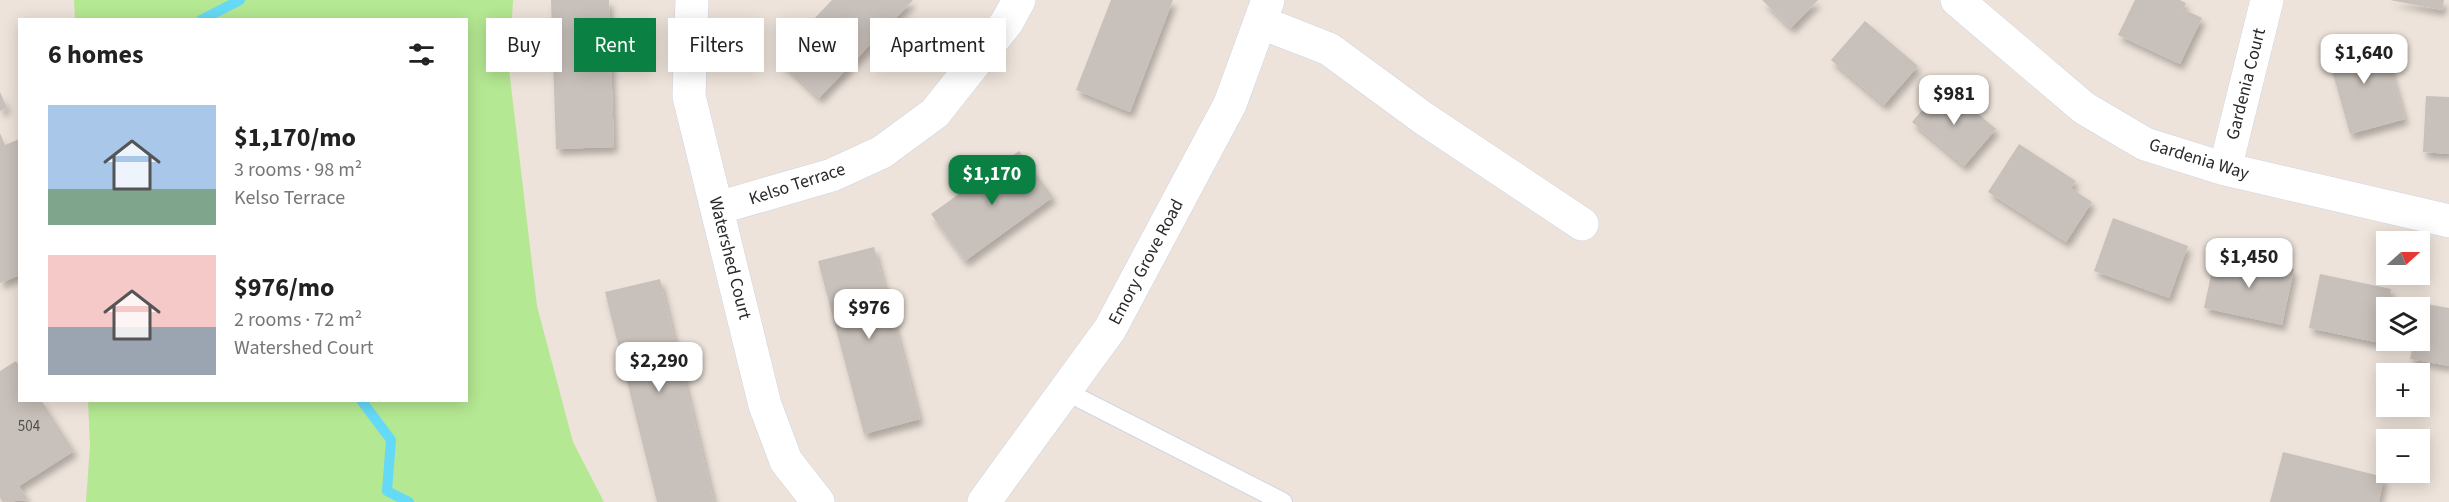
<!DOCTYPE html>
<html lang="en">
<head>
<meta charset="utf-8">
<style>
	:root { --surface:#fff; --page:#f6f6f6; --text:#222; --muted:#767676; --accent:#0b8043 }
	body { margin:0; font-family:"Source Sans 3",sans-serif; background:var(--page); color:var(--text); height:100vh; display:flex; flex-direction:column; font-size:22px; white-space:nowrap }
	* { box-sizing:border-box; margin:0 }
	p { font-size:20px; color:var(--muted) }
	.icon { flex:none; width:33px; height:33px; fill:none; stroke:currentColor; stroke-width:2; stroke-linecap:round; stroke-linejoin:round }
	.map { position:relative; flex:1; overflow:hidden }
	.details { position:absolute; left:18px; top:18px; width:450px; height:384px; display:flex; flex-direction:column; background:var(--surface); border-radius:0px; box-shadow:0 3px 15px #0003 }
	.details>* { flex:none }
	.guide { position:absolute; left:486px; top:18px; width:570px; height:54px; display:flex; gap:12px }
	.needle { width:39px; rotate:69deg }
	.controls { position:absolute; left:2376px; top:231px; display:grid; gap:12px }
	.controls a { display:grid; place-items:center; width:54px; height:54px; border-radius:0px; background:var(--surface); box-shadow:0 3px 15px #0003; font-size:30px }
	.price { position:absolute; translate:-50% -51px; padding:0 14px; border-radius:12px; background:#fff; color:#222; font-size:20px; line-height:39px; filter:drop-shadow(0 2px 3px #0008) }
	.price::after { content:''; position:absolute; left:50%; top:36px; width:18px; height:14px; margin-left:-9px; background:inherit; clip-path:polygon(0 0,100% 0,50% 100%) }
	.price.selected { background:var(--accent); color:#fff }
	ul { padding:0; list-style:none }
	li { display:flex; align-items:center; gap:18px; height:150px; padding:0 30px }
	li span { display:grid; place-items:center; flex:none; width:168px; height:120px; border-radius:0px; color:#555 }
	li>.icon { margin-inline-start:auto }
	span .icon { width:72px; height:72px; fill:#fffc; stroke-width:1 }
	li b { font-size:26px }
	h2 { display:flex; justify-content:space-between; align-items:center; height:72px; padding:0 30px; font-size:26px }
	.tag { padding:0 21px; border-radius:0px; background:var(--surface); box-shadow:0 3px 15px #0003; font-size:21px; line-height:54px }
	.tag.selected { background:var(--accent); color:#fff }
	.map>svg:first-child { display:block }
</style>
</head>
<body>
<div class="map">
<svg width="2449" height="502" viewBox="0 0 2449 502">
	<defs>
		<filter id="shadow"><feDropShadow dx="3.5" dy="6" stdDeviation="3" flood-color="#0004"/></filter>
	</defs>
	<rect width="100%" height="100%" fill="#ede3da"/>
	<path fill="#b5e892" d="M74,0H513L509,69L537,306L573,442L604,502H86L90,445L88,401L466,400V20L75,19Z"/>
	<g fill="none" stroke-linecap="round" stroke-linejoin="round">
		<path stroke="#65daf7" stroke-width="10" d="M201,20L240,0
			M361,400L391,440L387,491L409,502"/>
	</g>
	<path fill="#c8c0ba" filter="url(#shadow)" d="M551,0H609L614,147L556,149Z
		M832,0H913L819,98L777,58Z
		M1111,0H1173L1130,112L1076,90Z
		M1762,0H1818L1791,28Z
		M2135,0H2180L2186,3L2183,9L2202,18L2180,64L2118,35Z
		M2390,0H2444L2442,10Z
		M1865,21L1918,66L1884,105L1831,60Z
		M2363,35L2369,58L2386,53L2405,119L2350,134L2325,45Z
		M1944,85L1996,129L1964,166L1912,122Z
		M0,92L7,108L0,111Z
		M2426,96L2449,97V154L2423,152Z
		M0,133L5,145L20,139V275L0,283Z
		M2019,144L2076,181L2071,188L2092,202L2066,242L1988,192Z
		M1019,151L1053,197L965,261L931,214Z
		M2113,218L2188,246L2169,298L2094,271Z
		M874,247L920,419L864,434L818,261Z
		M2216,252L2294,269L2282,325L2204,308Z
		M2320,274L2391,289L2380,343L2309,328Z
		M660,279L714,502H657L605,292Z
		M2421,303L2449,308V366L2410,359L2414,340H2420Z
		M16,361L20,367V400H41L74,451L19,486L28,500L3,502L0,498V371Z
		M2283,452L2384,477L2379,502H2270Z"/>
	<g fill="none" stroke-linecap="round" stroke-linejoin="round">
		<defs>
			<path id="lane" d="M1065,391L1283,502"/>
			<path id="street" d="M692,0L689,96L765,405L786,461L818,502
				M1957,0L2084,108L2145,144L2225,169L2449,221
				M1260,22L1329,49L1423,118L1582,224
				M2225,169L2267,0
				M718,208L832,175L882,152L935,113L1007,22L1019,0"/>
			<path id="secondary" d="M984,502L1110,329L1230,104L1268,0"/>
		</defs>
		<use href="#lane" stroke="#cfd4e3" stroke-width="20"/>
		<use href="#street" stroke="#cfd4e3" stroke-width="34"/>
		<use href="#secondary" stroke="#cfd4e3" stroke-width="34"/>
		<use href="#lane" stroke="#fff" stroke-width="18"/>
		<use href="#street" stroke="#fff" stroke-width="33"/>
		<use href="#secondary" stroke="#fff" stroke-width="33"/>
	</g>
	<g text-anchor="middle" dominant-baseline="central" stroke-width="4.5" stroke-linejoin="round" paint-order="stroke">
		<g font-size="15" fill="#514f4d">
			<text x="29" y="426">504</text>
		</g>
		<g font-size="18" fill="#292929" stroke="#fff">
			<text transform="translate(2246 84) rotate(-76)">Gardenia Court</text>
			<text transform="translate(2199 159) rotate(17)">Gardenia Way</text>
			<text transform="translate(797 184) rotate(-18)">Kelso Terrace</text>
			<text transform="translate(730 258) rotate(76)">Watershed Court</text>
			<text transform="translate(1146 262) rotate(-62)">Emory Grove Road</text>
		</g>
	</g>
</svg>
<div class="controls">
<a><svg class="needle" viewBox="-14 -14 28 28"><path d="M0-13l5 13h-10z" fill="#e53935"/><path d="M0 13l5-13h-10z" fill="#767676"/></svg></a>
<a><svg class="icon" aria-label="layers" viewBox="0 0 24 24"><path d="M12 4l9 5-9 5-9-5zM3 14l9 5 9-5"/></svg></a>
<a>+</a>
<a>−</a>
</div>
<b class="price" style="left:2364px;top:85px">$1,640</b>
<b class="price" style="left:1954px;top:126px">$981</b>
<b class="price selected" style="left:992px;top:206px">$1,170</b>
<b class="price" style="left:2249px;top:289px">$1,450</b>
<b class="price" style="left:869px;top:340px">$976</b>
<b class="price" style="left:659px;top:393px">$2,290</b>
<div class="guide">
<a class="tag">Buy</a>
<a class="tag selected">Rent</a>
<a class="tag">Filters</a>
<a class="tag">New</a>
<a class="tag">Apartment</a>
</div>
<section class="details">
<h2>6 homes<svg class="icon" aria-label="filters" viewBox="0 0 24 24"><path d="M4 7h16M4 17h16"/><circle cx="9" cy="7" r="2"/><circle cx="15" cy="17" r="2"/></svg></h2>
<ul>
<li><span style="background:linear-gradient(#a9c7e8 70%,#7fa58c 0)"><svg class="icon" aria-label="home" viewBox="0 0 24 24"><path d="M3 11l9-7 9 7M6 9v11h12V9"/></svg></span><div><b>$1,170/mo</b><p>3 rooms · 98 m²</p><p>Kelso Terrace</p></div></li>
<li><span style="background:linear-gradient(#f6c9c9 60%,#9aa5b1 0)"><svg class="icon" aria-label="home" viewBox="0 0 24 24"><path d="M3 11l9-7 9 7M6 9v11h12V9"/></svg></span><div><b>$976/mo</b><p>2 rooms · 72 m²</p><p>Watershed Court</p></div></li>
</ul>
</section>
</div>
</body>
</html>
